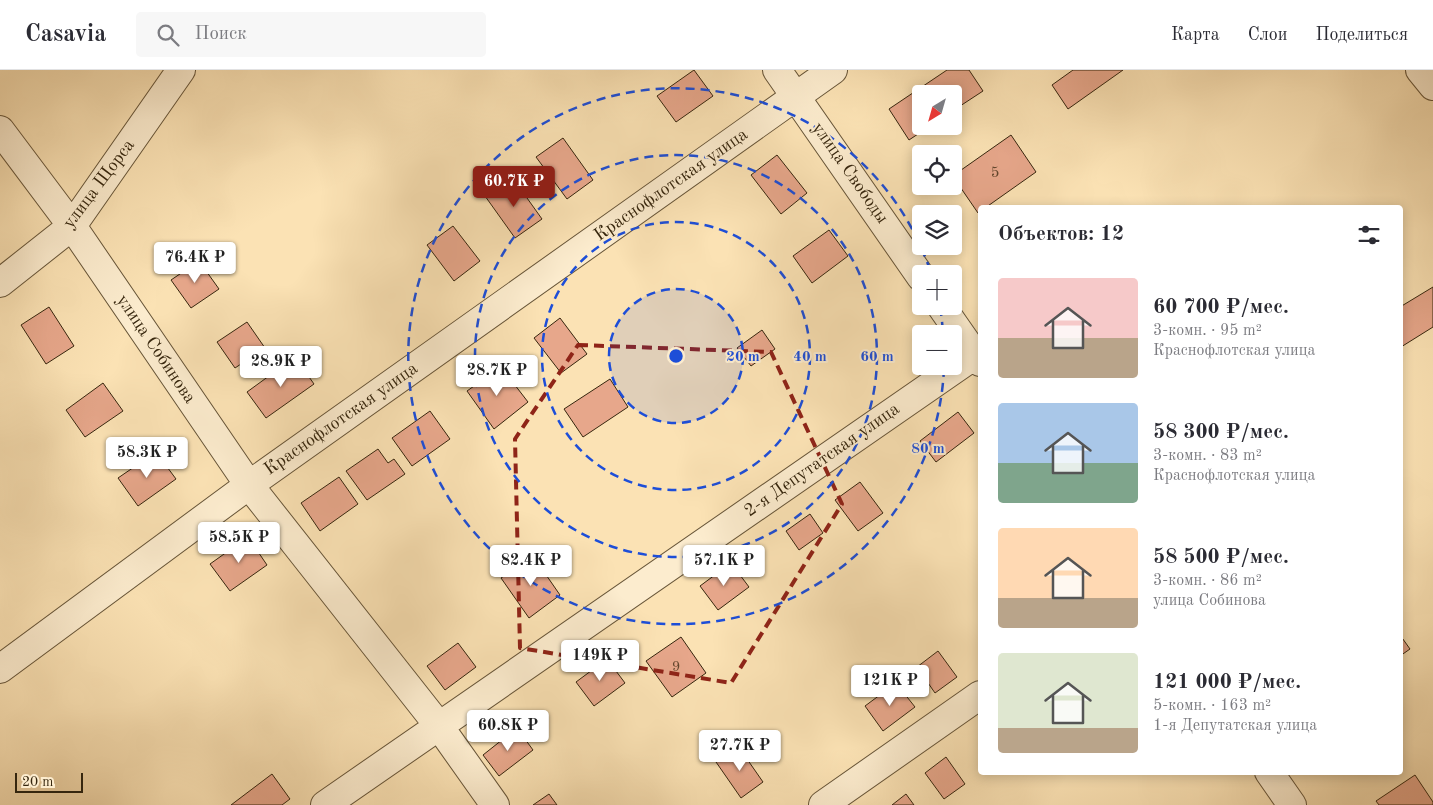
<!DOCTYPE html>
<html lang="ru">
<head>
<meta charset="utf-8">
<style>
	:root { --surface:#fff; --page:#f7f7f7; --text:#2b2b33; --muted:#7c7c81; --line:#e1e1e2; --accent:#8f2418 }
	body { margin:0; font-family:"Old Standard TT",serif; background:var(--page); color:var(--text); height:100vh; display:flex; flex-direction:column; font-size:19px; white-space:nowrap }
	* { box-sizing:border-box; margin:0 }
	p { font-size:16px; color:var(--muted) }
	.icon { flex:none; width:28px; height:28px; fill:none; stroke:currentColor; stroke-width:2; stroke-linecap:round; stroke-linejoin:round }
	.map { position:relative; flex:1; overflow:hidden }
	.sheet { position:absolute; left:978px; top:135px; width:425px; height:570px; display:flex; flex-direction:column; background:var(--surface); border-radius:5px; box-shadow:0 2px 12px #0003 }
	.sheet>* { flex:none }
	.needle { width:32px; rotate:217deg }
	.tools { position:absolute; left:912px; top:15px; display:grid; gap:10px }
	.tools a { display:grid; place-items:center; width:50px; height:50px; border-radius:5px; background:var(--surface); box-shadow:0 2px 12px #0003; font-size:25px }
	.scale { position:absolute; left:15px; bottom:12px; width:68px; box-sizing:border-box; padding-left:5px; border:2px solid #36260e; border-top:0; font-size:14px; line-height:18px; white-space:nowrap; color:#36260e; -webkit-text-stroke:4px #fcecce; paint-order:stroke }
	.price { position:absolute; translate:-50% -42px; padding:0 11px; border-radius:5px; background:#fff; color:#222; font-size:16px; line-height:32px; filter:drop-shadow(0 1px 2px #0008) }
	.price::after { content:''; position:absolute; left:50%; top:30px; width:15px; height:11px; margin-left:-8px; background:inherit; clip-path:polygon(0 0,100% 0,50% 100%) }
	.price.selected { background:var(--accent); color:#fff }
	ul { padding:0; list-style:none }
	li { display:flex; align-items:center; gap:15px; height:125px; padding:0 20px }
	li span { display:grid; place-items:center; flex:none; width:140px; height:100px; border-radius:5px; color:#555 }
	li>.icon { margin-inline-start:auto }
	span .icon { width:60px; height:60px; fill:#fffc; stroke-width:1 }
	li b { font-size:21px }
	h2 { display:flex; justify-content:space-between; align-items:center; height:60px; padding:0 20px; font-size:21px }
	header { display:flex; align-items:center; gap:30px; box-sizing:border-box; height:70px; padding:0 25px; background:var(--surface); border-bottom:1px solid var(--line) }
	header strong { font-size:24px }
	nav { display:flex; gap:28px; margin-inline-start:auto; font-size:18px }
	.search { width:350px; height:45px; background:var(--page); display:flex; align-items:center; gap:12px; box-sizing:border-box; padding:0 18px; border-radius:5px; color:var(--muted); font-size:19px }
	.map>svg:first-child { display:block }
</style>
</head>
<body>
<header>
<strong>Casavia</strong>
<div class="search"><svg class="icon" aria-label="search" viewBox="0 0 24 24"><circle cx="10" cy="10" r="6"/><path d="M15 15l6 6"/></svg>Поиск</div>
<nav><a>Карта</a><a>Слои</a><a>Поделиться</a></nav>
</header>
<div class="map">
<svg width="1433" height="735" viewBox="0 0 1433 735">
	<rect width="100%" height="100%" fill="#fbe2b4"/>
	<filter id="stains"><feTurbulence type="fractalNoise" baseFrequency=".004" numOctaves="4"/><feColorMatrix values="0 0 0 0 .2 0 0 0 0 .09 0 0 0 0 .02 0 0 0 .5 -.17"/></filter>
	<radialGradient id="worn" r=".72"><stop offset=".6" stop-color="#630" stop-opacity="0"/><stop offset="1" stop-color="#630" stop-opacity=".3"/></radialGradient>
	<path fill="#e7a78b" stroke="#36260e" d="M694,0L713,26L676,52L657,26Z
		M947,0H969L983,21L954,40V24H921V56H930L909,70L889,39Z
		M1073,0H1123L1068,39L1052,15Z
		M1011,65L1036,102L985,138H980V141L978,143L954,108V105Z
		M563,68L593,110L567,129L536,87Z
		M777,85L807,123L781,144L751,105Z
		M512,107L542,149L515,168L485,126Z
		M453,156L480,191L454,211L427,175Z
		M829,160L848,186L812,213L793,186Z
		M199,191L219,219L191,238L171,210Z
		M1433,217V257L1401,277L1400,237Z
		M49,237L74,276L46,294L21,255Z
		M560,248L587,284L561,303L534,268Z
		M247,252L265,278L235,298L217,272Z
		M762,260L775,279L751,296L737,278Z
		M295,287L314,314L266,348L247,322Z
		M501,297L528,332L494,359L467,321Z
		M610,309L628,337L583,367L564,339Z
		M103,313L123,341L85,367L66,340Z
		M430,341L450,369L412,396L392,368Z
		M958,342L974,363L936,392L920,371Z
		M378,379L388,393L394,389L405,404L367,430L346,401Z
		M156,382L176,409L138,436L118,408Z
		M339,407L358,434L320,461L301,433Z
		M860,412L883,443L858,461L835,430Z
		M810,444L823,463L799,480L786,461Z
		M248,467L267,495L230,521L210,494Z
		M533,486L560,525L529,548L501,508Z
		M731,493L749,517L718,540L700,516Z
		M1400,565L1410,579L1400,586Z
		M681,567L706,603L672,627L646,591Z
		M458,573L476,597L445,620L427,596Z
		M938,581L957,607L935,623L917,597Z
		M607,589L625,613L594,636L576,612Z
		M896,613L915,637L883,661L865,636Z
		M517,658L533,680L499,706L483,685Z
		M738,676L763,712L741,728L716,692Z
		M946,687L965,714L944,729L925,703Z
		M272,704L290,729L282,735H231Z
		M1415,705L1433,732V735H1379L1376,731Z
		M549,724L557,735H533Z
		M906,724L914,735H892Z"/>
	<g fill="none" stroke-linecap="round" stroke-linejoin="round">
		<defs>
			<path id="minor" d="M777,0L921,207
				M1420,0L1433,16
				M0,60L72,156L249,415L439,656L495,735
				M0,213L72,156L181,0
				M941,236L980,292
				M0,599L249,415L833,0
				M1269,702L1292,735
				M325,735L975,285
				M823,735L980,625"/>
		</defs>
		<use href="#minor" stroke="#675538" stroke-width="30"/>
		<use href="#minor" stroke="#fcecce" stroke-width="28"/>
	</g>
	<path fill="none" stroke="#8f2418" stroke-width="4" stroke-dasharray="10 6" stroke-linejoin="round" d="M578,275L771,282L842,434L731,613L520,578L515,369Z"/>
	<circle cx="676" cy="286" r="67" fill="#1d4ed8" fill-opacity=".12"/>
	<g fill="none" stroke="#1d4ed8" stroke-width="2.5" stroke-dasharray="9 6">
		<circle cx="676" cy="286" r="67"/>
		<circle cx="676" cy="286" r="134"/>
		<circle cx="676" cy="286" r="201"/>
		<path d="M944 298A268 268 0 1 1 931 203M940 237A268 268 0 0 1 943 263"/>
	</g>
	<g text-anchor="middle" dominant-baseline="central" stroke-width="4" stroke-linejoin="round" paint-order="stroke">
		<g font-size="15" fill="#62462d">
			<text x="995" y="103">5</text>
			<text x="676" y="597">9</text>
		</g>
		<g font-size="18" fill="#36260e" stroke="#fcecce">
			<text transform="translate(850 103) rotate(55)">улица Свободы</text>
			<text transform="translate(99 114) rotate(-53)">улица Щорса</text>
			<text transform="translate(671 115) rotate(-35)">Краснофлотская улица</text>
			<text transform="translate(156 279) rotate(56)">улица Собинова</text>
			<text transform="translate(341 349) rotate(-35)">Краснофлотская улица</text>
			<text transform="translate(822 390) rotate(-35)">2-я Депутатская улица</text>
		</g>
	</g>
	<circle cx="676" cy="286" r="8" fill="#1d4ed8" stroke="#fcecce" stroke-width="2.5"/>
	<g font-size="15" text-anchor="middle" font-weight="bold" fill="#1d4ed8" stroke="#fcecce" stroke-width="4" stroke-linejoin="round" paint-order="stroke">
		<text x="743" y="291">20 m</text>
		<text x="810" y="291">40 m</text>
		<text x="877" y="291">60 m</text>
		<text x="928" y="383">80 m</text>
	</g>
	<rect width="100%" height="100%" filter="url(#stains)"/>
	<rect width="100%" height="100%" fill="url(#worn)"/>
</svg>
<div class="tools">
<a><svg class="needle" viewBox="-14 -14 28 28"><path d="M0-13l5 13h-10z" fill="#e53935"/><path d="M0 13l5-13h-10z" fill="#7c7c81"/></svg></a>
<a><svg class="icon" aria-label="locate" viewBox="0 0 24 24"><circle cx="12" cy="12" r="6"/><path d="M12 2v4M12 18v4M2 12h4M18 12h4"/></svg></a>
<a><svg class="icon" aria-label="layers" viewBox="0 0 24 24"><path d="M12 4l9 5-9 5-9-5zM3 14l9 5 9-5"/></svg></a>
<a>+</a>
<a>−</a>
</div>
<div class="scale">20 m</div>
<b class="price selected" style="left:514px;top:138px">60.7K ₽</b>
<b class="price" style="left:195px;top:214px">76.4K ₽</b>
<b class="price" style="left:281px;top:318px">28.9K ₽</b>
<b class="price" style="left:497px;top:327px">28.7K ₽</b>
<b class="price" style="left:147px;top:409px">58.3K ₽</b>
<b class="price" style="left:239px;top:494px">58.5K ₽</b>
<b class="price" style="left:531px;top:517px">82.4K ₽</b>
<b class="price" style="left:724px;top:517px">57.1K ₽</b>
<b class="price" style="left:600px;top:612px">149K ₽</b>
<b class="price" style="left:890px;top:637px">121K ₽</b>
<b class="price" style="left:508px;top:682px">60.8K ₽</b>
<b class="price" style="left:740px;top:702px">27.7K ₽</b>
<section class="sheet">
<h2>Объектов: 12<svg class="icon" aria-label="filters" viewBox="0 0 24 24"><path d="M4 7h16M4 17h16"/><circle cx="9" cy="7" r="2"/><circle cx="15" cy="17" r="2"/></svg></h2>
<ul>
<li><span style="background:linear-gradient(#f6c9c9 60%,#b9a48a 0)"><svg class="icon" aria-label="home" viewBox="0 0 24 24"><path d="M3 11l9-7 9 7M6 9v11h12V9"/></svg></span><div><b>60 700 ₽/мес.</b><p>3-комн. · 95 m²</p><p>Краснофлотская улица</p></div></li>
<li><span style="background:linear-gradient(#a9c7e8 60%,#7fa58c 0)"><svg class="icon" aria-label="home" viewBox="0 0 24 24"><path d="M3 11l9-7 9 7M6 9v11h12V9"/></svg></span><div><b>58 300 ₽/мес.</b><p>3-комн. · 83 m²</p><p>Краснофлотская улица</p></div></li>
<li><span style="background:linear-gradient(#ffd9b3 70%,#b9a48a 0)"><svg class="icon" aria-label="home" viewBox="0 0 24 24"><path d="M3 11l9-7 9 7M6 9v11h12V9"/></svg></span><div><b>58 500 ₽/мес.</b><p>3-комн. · 86 m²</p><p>улица Собинова</p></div></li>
<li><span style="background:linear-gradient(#dfe7d0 75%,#b9a48a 0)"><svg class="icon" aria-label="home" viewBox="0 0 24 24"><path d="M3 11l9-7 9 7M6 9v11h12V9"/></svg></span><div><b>121 000 ₽/мес.</b><p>5-комн. · 163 m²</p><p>1-я Депутатская улица</p></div></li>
</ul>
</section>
</div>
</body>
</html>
